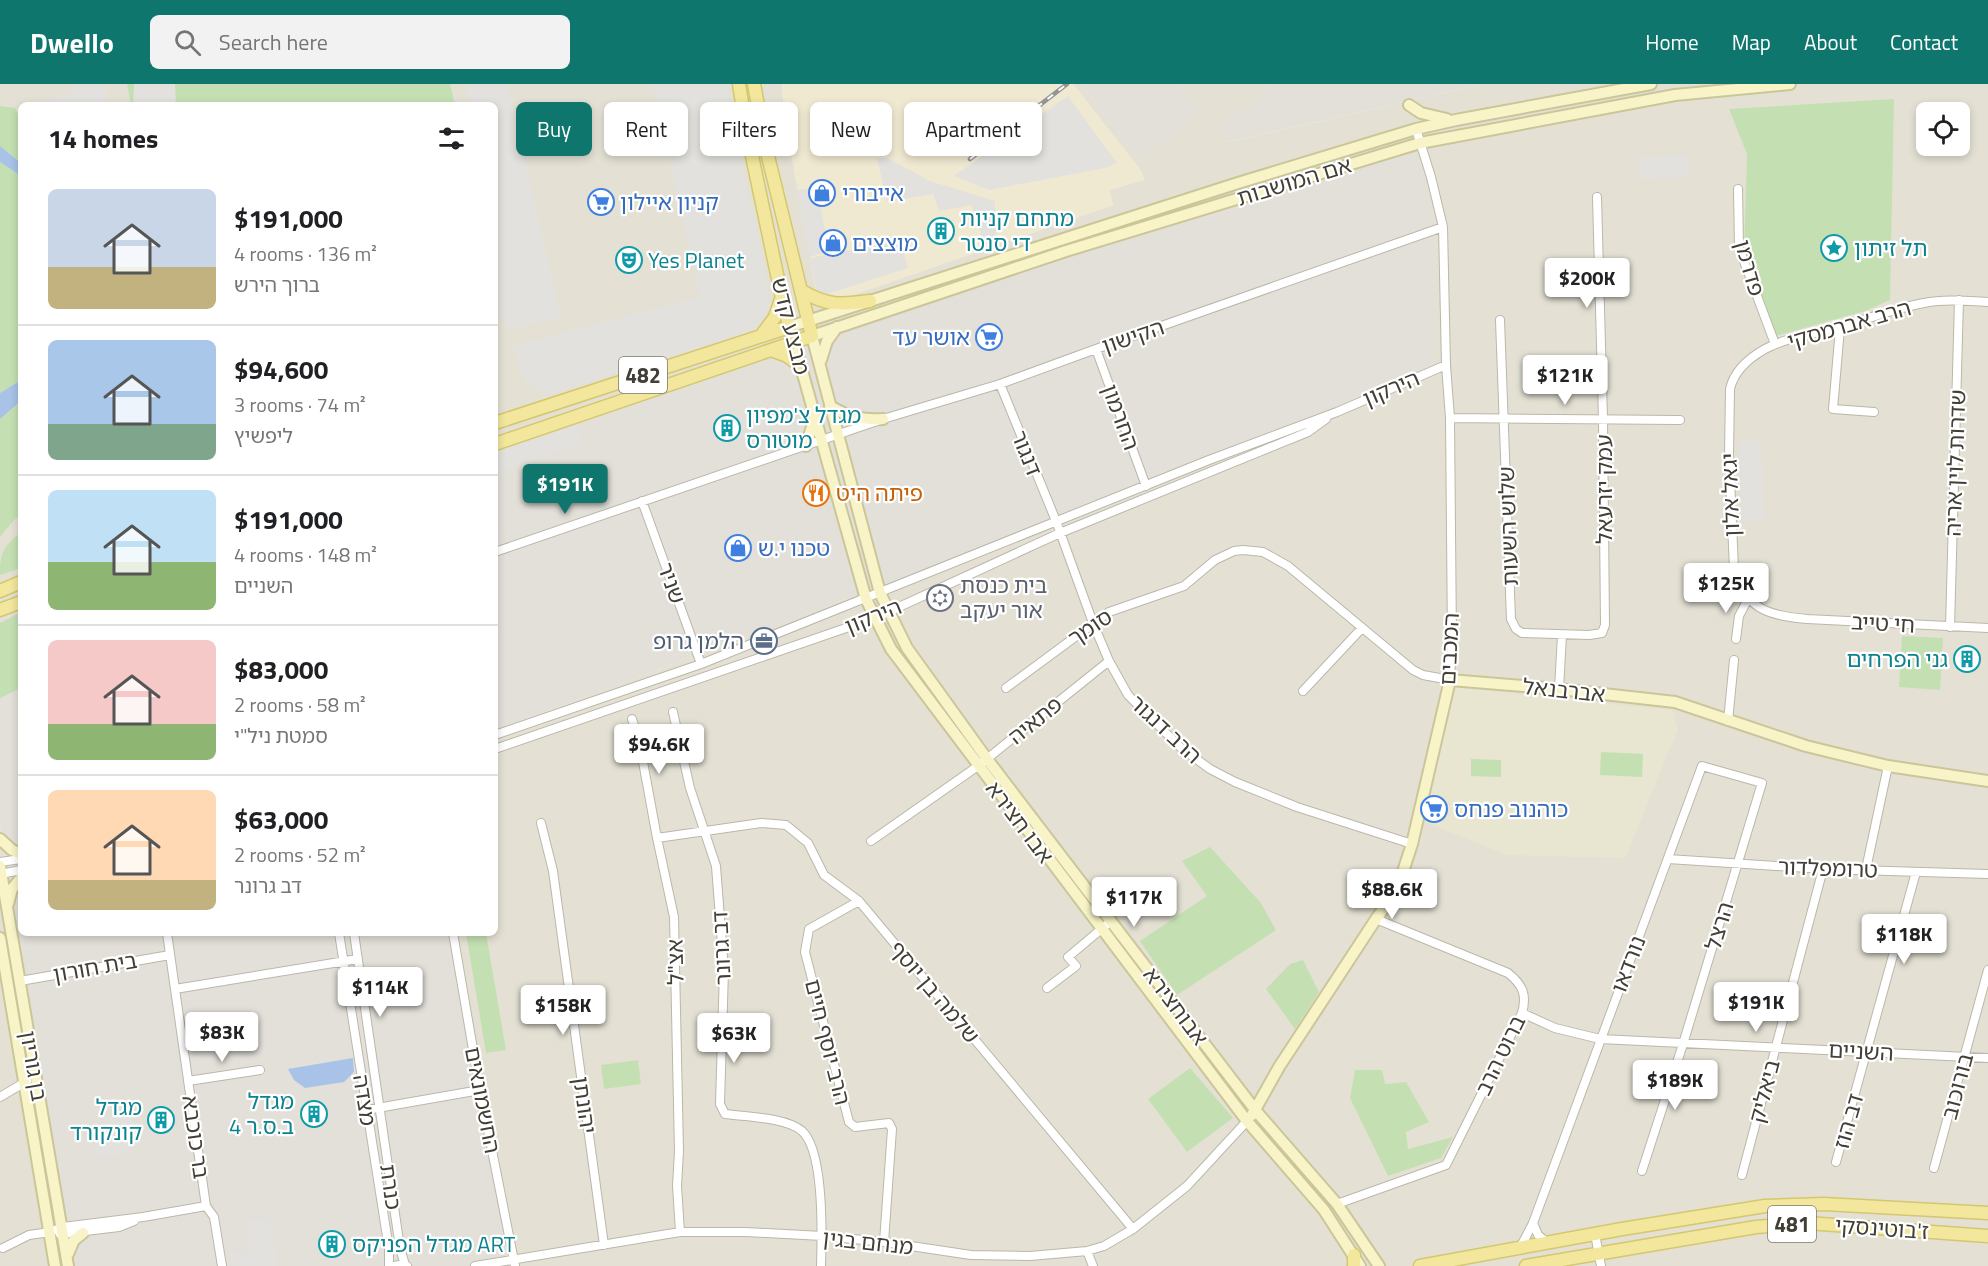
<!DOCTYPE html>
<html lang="en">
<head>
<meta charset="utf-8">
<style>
	:root { --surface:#fff; --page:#f2f2f2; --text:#202124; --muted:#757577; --line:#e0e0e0; --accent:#0f766e }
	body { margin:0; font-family:"Titillium Web","Noto Sans Hebrew",sans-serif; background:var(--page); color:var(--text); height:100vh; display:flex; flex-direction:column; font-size:22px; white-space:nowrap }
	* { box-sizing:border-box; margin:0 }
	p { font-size:20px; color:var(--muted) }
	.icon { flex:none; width:33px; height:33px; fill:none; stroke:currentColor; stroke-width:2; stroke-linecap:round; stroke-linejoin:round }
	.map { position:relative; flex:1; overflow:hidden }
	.side { position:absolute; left:18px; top:18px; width:480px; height:834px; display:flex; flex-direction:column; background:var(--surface); border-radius:9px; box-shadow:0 3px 9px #0003 }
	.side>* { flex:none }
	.guide { position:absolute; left:516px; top:18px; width:570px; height:54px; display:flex; gap:12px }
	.fabs { position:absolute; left:1916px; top:18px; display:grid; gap:12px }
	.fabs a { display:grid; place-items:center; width:54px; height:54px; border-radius:9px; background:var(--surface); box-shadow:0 3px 9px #0003; font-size:30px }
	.price { position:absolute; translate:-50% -51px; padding:0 14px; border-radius:6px; background:#fff; color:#222; font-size:20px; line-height:39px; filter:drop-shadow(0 2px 3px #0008) }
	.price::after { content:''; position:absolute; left:50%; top:36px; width:18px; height:14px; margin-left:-9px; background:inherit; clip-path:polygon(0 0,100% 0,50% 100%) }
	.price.current { background:var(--accent); color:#fff }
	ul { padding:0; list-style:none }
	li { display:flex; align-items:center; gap:18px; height:150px; padding:0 30px }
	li+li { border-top:2px solid var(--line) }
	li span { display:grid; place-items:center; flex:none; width:168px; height:120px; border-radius:9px; color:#555 }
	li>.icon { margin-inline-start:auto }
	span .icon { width:72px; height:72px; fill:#fffc; stroke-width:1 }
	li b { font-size:26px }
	h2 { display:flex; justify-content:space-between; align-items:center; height:72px; padding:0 30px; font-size:26px }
	.chip { padding:0 21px; border-radius:9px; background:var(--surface); box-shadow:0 3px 9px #0003; font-size:21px; line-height:54px }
	.chip.current { background:var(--accent); color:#fff }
	header { display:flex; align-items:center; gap:36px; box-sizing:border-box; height:84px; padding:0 30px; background:var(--accent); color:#fff }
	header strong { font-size:28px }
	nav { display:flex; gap:33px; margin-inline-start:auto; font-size:21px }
	.search { width:420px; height:54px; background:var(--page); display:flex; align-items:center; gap:15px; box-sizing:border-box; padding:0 21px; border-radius:9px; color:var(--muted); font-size:22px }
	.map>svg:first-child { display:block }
</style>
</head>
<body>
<header>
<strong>Dwello</strong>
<div class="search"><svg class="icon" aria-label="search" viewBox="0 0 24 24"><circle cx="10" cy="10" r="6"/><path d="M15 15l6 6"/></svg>Search here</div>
<nav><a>Home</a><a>Map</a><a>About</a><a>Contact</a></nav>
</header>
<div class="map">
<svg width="1988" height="1182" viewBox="0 0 1988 1182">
	<rect width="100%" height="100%" fill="#f0efe5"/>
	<path fill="#e4e1d4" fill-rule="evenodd" d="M0,0H782L785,37L847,213L1113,121L1109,106L1144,96L1142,88L1073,0H1085L1082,2L1139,75L1202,28L1181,0H1274L1223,40L1228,58L1483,0H1988V1182H512L452,849H495V647L1433,294L495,363V21H21V522L0,531ZM1926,28H1959V62H1926Z
		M0,743L16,868L63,1182H0Z"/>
	<path fill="#f0e9d2" d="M782,0H1073L1142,88L1144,96L1109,106L1113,121L847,213H830L816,207L785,37Z"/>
	<path fill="#e3e0da" d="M1085,0H1181L1202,28L1139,75L1082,2Z
		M1274,0H1483L1227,58L1221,44L1223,40Z
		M1416,66L1435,134L1434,294L495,647V363L1116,157Z
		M21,522V849H452L512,1182H63L16,868L0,743V531Z"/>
	<path fill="#e8e5d1" d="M1453,603L1672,626L1678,645L1625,774L1506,771L1422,737Z"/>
	<path fill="#c4e0b2" d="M127,0H450L455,21H131Z
		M1894,15L1890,216L1865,227L1775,252L1744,174L1747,70L1729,25Z
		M0,22L15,24L21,36V79L0,62Z
		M0,78L21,92V296L0,309Z
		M21,317V431L14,436L0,453V335Z
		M21,448V484L0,491C0,468 3,463 21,448Z
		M19,529L21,540V604L0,614V539Z
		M1902,552L1943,554L1940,606L1899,603Z
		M1601,668L1643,670L1642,693L1600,691Z
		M1471,675L1501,676V693L1471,692Z
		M1210,763L1261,819L1276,846L1177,911L1140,857L1207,812L1182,777Z
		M466,849H486L506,966L486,969Z
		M1303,876L1319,908L1295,945L1266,905L1290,880Z
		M638,976L641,1000L604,1005L601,981Z
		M1190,984L1233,1034L1187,1068L1148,1015Z
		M1355,986H1382L1385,1000L1406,998L1429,1038L1406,1048L1408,1065L1453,1053L1441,1074L1388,1092L1350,1014Z"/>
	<path fill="#e2e1dd" d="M75,0H105L108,21H25L75,9Z
		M134,0H175L176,21H133Z
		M464,0H507L561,233L510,246L495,229V21H470Z
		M652,0H727L731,32L757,147L768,206L769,222L762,237L751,247L553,309L541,308L529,301L522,290L513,262L700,213Z
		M1068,12L1117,79L1105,84L989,106L954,92Z
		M1688,71L1689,93L1640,95L1639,73Z
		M877,74H887L930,97L995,117L996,156L984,160L972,121L939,127L933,110L887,118Z
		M817,104L829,167L809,173L797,106Z
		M901,157L908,184L818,213L810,174Z
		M577,341L582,359L495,388V368Z
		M1761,357L1764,436L1742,437L1739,358Z
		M132,1028L137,1062L128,1063L129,1069L97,1074L93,1049L108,1047L106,1032Z
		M270,1133L276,1182H232L230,1167L240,1170L251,1169L247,1137Z"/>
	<path fill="#a8c3e7" d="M0,62L21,79V92L0,78Z
		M21,296V317L0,335V309Z
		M353,974L354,988L344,998L305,1004L294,996L288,985Z"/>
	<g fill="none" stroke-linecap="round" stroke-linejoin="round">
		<defs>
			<path id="street" d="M1738,105L1739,164L1775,260
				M1988,218C1967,217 1945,215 1924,219C1895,224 1868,235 1840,243C1816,250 1787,253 1765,265C1749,274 1734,287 1730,305L1729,371L1734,485C1746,526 1768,531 1807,535L1988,544
				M1500,236L1511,535L1516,545L1522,549L1589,551L1602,549L1605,541L1603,335L1597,113
				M1840,244L1833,325L1874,328
				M1096,265L1146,402
				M1000,300L1056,437L1093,539L1109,577L1128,611L1180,663L1210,685L1235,698L1297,723L1412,760
				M1450,334L1680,336
				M642,417L701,580
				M495,468L883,335L1000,300L1096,265L1443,143
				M1950,543L1959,216
				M1736,555L1739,532L1748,515
				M1006,604L1109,528L1184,502L1215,476L1234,467L1243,466L1263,468L1288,482L1413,586L1423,591L1450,596L1452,558L1450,334L1446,281L1443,143L1431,93L1416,45
				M1559,605L1562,551
				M1303,607L1362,544
				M673,628L690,704L716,782L724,886L720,1020L725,1030C746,1033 786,1033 802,1047C824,1067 822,1152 821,1182
				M632,635L639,656L657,754L674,833L679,1067L677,1102L680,1148
				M1728,637L1734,576
				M495,651L701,580L1209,376L1337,328L1446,281
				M495,665L875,534L1060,449L1308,348L1326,335
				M541,739L553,787L604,1161
				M657,754L761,739L786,741L808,759L824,791L859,817L1133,1145
				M871,757L978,682L1109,577
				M1668,775L1823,785L1988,790
				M0,778L21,775
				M1866,785L1888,682
				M0,790L21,786
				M859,817L809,845L805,868L849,1038L855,1043L889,1039L892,1045L884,1158
				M167,849L206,1122L214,1133L222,1182
				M339,849L389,1165V1182
				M354,849L400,1164L405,1181
				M453,849L480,1006L515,1182
				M20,897L170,871
				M1047,904L1076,882L1068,873L1111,837
				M175,905L358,875
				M1522,929L1555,944L1600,955L1988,974
				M188,997L260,986
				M0,1013L27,997
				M366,1026L480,1006
				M1836,1078L1916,788
				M1934,1084L1988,886
				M1742,1091L1823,785
				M1337,1120L1446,1081L1522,929C1527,911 1523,901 1508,889L1376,835
				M1533,1139L1538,1151L1548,1159
				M60,1150L119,1143L134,1137
				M1595,1150L1601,1182
				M3,1164L29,1151L50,1148L63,1143L143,1133L206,1122
				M1520,1164L1533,1139L1702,682L1762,699L1683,960L1642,1087
				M1087,1167L1093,1182
				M394,1182L400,1181L407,1182
				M475,1182L680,1148H746L822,1152L884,1158L971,1171L1030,1172L1087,1167L1104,1162L1133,1145L1187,1102L1247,1037"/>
			<path id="secondary" d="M1409,21L1421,29L1447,35
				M789,243L1238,99L1416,45L1456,36L1651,0
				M794,258L866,515L891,565L1247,1037L1324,1126L1360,1182
				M821,276L827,257L837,243
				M830,322C848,333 862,336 883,335
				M806,362L815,333
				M0,755L12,766L21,770
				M0,782L68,1182
				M8,820L12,805L21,794
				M0,854L55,1182
				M1252,1031L1279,983L1376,835L1397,806L1412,760L1450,596L1559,605L1675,618L1806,662L1888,682L1988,697
				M68,1170L74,1156L83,1149
				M1379,1182L1337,1120L1256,1027L987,675L907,564L880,509L812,252L1066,167L1420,59L1675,11L1790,0"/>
			<path id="primary" d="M739,0L745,39L782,214L791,248
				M802,207C827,222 841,221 870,217
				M761,252L775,233L781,215
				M771,266L787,272L800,281
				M495,339L789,243
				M495,360L812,252L765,60L754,0
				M0,507L21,498
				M0,526L21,518
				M1354,1182V1171
				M1420,1182L1622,1145L1765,1122L1824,1120L1988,1129
				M1526,1182L1756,1143L1807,1139L1988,1152"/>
		</defs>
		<use href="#street" stroke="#bbb7a9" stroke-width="10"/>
		<use href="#secondary" stroke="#cbc69a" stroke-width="14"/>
		<use href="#primary" stroke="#d4c76f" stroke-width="15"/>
		<use href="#street" stroke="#fff" stroke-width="8"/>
		<use href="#secondary" stroke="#f8f4c8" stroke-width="10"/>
		<use href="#primary" stroke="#f2e79d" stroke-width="12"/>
		<defs>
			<path id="rail" d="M970,75L1067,0"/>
		</defs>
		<use href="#rail" stroke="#949494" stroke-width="4.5"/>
		<use href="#rail" stroke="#fff" stroke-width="2" stroke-dasharray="7" stroke-linecap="butt"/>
	</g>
	<defs>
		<symbol id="shop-ring" viewBox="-11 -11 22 22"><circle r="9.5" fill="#fff" stroke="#3f7fe0" stroke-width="1.5"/><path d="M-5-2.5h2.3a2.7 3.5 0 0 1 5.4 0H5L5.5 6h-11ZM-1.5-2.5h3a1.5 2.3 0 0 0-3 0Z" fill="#3f7fe0"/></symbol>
		<symbol id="supermarket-ring" viewBox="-11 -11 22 22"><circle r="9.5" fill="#fff" stroke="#3f7fe0" stroke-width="1.5"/><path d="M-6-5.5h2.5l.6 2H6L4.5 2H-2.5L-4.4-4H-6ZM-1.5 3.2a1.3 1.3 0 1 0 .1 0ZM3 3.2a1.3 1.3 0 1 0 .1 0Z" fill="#3f7fe0"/></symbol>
		<symbol id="building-ring" viewBox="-11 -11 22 22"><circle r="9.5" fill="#fff" stroke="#0f9aa8" stroke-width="1.5"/><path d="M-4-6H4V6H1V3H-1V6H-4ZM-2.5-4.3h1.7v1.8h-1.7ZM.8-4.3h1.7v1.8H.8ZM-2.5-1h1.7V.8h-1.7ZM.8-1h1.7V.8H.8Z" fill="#0f9aa8"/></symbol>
		<symbol id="sight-ring" viewBox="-11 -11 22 22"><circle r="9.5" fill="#fff" stroke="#0f9aa8" stroke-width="1.5"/><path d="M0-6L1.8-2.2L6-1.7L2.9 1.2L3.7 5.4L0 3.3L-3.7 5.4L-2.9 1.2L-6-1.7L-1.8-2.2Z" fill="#0f9aa8"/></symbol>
		<symbol id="theatre-ring" viewBox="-11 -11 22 22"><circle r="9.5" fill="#fff" stroke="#0f9aa8" stroke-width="1.5"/><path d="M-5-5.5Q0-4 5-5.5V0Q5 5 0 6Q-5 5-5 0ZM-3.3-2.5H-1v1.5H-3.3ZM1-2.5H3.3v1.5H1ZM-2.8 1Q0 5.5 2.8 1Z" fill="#0f9aa8"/></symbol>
		<symbol id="restaurant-ring" viewBox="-11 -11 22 22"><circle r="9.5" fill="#fff" stroke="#e8710a" stroke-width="1.5"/><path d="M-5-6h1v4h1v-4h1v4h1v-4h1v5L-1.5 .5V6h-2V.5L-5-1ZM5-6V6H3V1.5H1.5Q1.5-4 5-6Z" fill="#e8710a"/></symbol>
		<symbol id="synagogue-ring" viewBox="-11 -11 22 22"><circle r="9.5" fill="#fff" stroke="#6b7280" stroke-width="1.5"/><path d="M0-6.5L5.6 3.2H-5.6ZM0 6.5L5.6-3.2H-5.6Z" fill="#6b7280"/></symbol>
		<symbol id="office-ring" viewBox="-11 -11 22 22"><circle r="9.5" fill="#fff" stroke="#5c6f8a" stroke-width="1.5"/><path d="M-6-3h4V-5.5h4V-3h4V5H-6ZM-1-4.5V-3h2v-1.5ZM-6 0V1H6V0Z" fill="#5c6f8a"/></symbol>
	</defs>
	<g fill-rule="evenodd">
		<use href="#shop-ring" x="807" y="94" width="30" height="30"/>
		<use href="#supermarket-ring" x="586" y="103" width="30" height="30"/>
		<use href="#building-ring" x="926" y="132" width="30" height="30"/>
		<use href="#shop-ring" x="818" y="144" width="30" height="30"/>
		<use href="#sight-ring" x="1819" y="149" width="30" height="30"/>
		<use href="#theatre-ring" x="614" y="161" width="30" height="30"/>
		<use href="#supermarket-ring" x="974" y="238" width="30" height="30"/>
		<use href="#building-ring" x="712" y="329" width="30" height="30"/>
		<use href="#restaurant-ring" x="801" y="394" width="30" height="30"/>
		<use href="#shop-ring" x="723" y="449" width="30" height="30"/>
		<use href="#synagogue-ring" x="925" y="499" width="30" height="30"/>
		<use href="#office-ring" x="749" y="542" width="30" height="30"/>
		<use href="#building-ring" x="1952" y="560" width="30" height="30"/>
		<use href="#supermarket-ring" x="1419" y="710" width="30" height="30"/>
		<use href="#building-ring" x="299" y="1015" width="30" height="30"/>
		<use href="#building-ring" x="146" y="1021" width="30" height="30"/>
		<use href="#building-ring" x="317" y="1145" width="30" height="30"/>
	</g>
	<g text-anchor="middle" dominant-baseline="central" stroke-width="4.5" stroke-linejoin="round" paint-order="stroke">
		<g fill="#fff" stroke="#7b7972" stroke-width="1.5">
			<rect x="619" y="273" width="48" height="36" rx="4.5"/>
			<rect x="1768" y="1122" width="48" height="36" rx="4.5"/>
		</g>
		<g font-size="21" font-weight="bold" fill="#423f36">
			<text x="643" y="291">482</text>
			<text x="1792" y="1140">481</text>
		</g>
		<g font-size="22" fill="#423f36" stroke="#fff">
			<text transform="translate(1294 97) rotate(-17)">אם המושבות</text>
			<text transform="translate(1750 184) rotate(74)">פדרמן</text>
			<text transform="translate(1849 240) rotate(-16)">הרב אברמסקי</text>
			<text transform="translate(791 242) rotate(76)">מבצע קדש</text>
			<text transform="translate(1133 252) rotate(-19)">הקישון</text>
			<text transform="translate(1391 304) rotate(-23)">הירקון</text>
			<text transform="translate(1121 333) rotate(70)">החרמון</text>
			<text transform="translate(1027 369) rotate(68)">דנגור</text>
			<text transform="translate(1955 379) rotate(-88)">שדרות לוין אריה</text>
			<text transform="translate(1604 405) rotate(-90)">עמק יזרעאל</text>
			<text transform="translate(1730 411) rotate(-92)">יגאל אלון</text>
			<text transform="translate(1508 442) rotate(-92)">שלוש השעות</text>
			<text transform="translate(672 499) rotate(70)">שניר</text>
			<text transform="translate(873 532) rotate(-22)">הירקון</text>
			<text transform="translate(1883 539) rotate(3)">חי טייב</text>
			<text transform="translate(1090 543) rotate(-34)">סומך</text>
			<text transform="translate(1449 565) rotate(-87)">המכבים</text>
			<text transform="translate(1564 606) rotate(6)">אברבנאל</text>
			<text transform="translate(1035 636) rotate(-39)">פתאיה</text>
			<text transform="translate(1166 645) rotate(43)">הרב דנגור</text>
			<text transform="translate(1020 738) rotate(53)">אבו חצירא</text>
			<text transform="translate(1828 784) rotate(2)">טרומפלדור</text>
			<text transform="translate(1719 842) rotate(-73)">הרצל</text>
			<text transform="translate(721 864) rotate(-93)">דב גרונר</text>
			<text transform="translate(675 878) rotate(-91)">אצ"ל</text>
			<text transform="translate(1628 880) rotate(-69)">נורדאו</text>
			<text transform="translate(95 883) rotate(-10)">בית חורון</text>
			<text transform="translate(935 908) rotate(50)">שלמה בן יוסף</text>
			<text transform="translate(1176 922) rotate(53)">אבוחצירא</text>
			<text transform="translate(828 958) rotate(76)">הרב יוסף חיים</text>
			<text transform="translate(1861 967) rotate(3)">השניים</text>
			<text transform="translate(1500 971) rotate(-64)">ברוט הרב</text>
			<text transform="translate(34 982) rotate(80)">בן גוריון</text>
			<text transform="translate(1957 1002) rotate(-75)">בורוכוב</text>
			<text transform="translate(1764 1007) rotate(-75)">ביאליק</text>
			<text transform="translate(365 1016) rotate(81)">מצדה</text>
			<text transform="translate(483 1016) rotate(79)">החשמונאים</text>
			<text transform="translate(585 1021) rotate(82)">יהונתן</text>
			<text transform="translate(1848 1037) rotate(-74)">דב הוז</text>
			<text transform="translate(196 1053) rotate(82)">בר כוכבא</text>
			<text transform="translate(391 1103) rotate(82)">כנרת</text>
			<text transform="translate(1882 1144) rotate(4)">ז'בוטינסקי</text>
			<text transform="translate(868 1158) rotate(6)">מנחם בגין</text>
		</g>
		<g font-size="22" fill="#366cbe" stroke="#fff" text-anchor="start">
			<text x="842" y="109">אייבורי</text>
			<text x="620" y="118">קניון איילון</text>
			<text x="852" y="159">מוצצים</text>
			<text x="970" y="253" text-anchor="end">אושר עד</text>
			<text x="758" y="464">טכנו י.ש</text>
			<text x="1454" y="725">כוהנוב פנחס</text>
		</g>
		<g font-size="22" fill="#0d838f" stroke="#fff" text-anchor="start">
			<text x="960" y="134">מתחם קניות<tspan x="960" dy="25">די סנטר</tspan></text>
			<text x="1854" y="164">תל זיתון</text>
			<text x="648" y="176">Yes Planet</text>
			<text x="746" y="331">מגדל צ'מפיון<tspan x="746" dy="25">מוטורס</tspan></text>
			<text x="1948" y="575" text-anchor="end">גני הפרחים</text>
			<text x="294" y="1017" text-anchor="end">מגדל<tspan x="294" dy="25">ב.ס.ר 4</tspan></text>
			<text x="142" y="1023" text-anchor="end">מגדל<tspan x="142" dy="25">קונקורד</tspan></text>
			<text x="352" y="1160">מגדל הפניקס ART</text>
		</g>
		<g font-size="22" fill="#c56008" stroke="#fff" text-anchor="start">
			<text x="836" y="409">פיתה היט</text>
		</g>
		<g font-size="22" fill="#5b616d" stroke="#fff" text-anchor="start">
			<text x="960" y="501">בית כנסת<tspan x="960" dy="25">אור יעקב</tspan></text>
		</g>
		<g font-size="22" fill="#4e5e75" stroke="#fff" text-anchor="end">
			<text x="744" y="557">הלמן גרופ</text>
		</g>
	</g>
</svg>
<div class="fabs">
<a><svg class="icon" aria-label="locate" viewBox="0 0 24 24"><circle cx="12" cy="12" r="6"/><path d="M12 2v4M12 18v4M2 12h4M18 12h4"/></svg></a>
</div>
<b class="price" style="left:1587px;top:225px">$200K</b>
<b class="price" style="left:1565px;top:322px">$121K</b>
<b class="price current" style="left:565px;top:431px">$191K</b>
<b class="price" style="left:1726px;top:530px">$125K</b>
<b class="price" style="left:659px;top:691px">$94.6K</b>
<b class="price" style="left:1392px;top:836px">$88.6K</b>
<b class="price" style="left:1134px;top:844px">$117K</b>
<b class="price" style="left:1904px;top:881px">$118K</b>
<b class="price" style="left:380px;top:934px">$114K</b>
<b class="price" style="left:1756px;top:949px">$191K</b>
<b class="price" style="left:563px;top:952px">$158K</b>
<b class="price" style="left:222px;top:979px">$83K</b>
<b class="price" style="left:734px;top:980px">$63K</b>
<b class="price" style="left:1675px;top:1027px">$189K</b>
<div class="guide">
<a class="chip current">Buy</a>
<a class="chip">Rent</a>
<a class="chip">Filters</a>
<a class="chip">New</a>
<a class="chip">Apartment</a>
</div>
<section class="side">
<h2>14 homes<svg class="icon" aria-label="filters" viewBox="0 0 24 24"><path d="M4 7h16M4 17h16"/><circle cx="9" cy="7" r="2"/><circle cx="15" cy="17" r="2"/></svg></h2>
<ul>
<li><span style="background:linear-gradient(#c9d6e8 65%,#c2b280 0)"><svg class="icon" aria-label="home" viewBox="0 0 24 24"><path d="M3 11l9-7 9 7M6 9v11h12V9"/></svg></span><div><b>$191,000</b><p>4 rooms · 136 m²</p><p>ברוך הירש</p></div></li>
<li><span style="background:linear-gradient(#a9c7e8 70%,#7fa58c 0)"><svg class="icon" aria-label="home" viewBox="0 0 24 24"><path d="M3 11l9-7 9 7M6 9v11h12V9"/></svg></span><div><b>$94,600</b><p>3 rooms · 74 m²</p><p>ליפשיץ</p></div></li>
<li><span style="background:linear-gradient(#bfe0f5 60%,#8fb573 0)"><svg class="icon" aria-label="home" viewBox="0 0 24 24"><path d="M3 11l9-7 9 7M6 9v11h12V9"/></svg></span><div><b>$191,000</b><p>4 rooms · 148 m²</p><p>השניים</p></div></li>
<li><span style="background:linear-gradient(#f6c9c9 70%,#8fb573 0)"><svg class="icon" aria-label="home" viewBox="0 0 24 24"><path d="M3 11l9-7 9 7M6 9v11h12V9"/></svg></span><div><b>$83,000</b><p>2 rooms · 58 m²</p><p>סמטת ניל&quot;י</p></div></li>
<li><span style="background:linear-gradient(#ffd9b3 75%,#c2b280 0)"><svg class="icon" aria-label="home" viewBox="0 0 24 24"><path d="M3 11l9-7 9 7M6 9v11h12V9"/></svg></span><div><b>$63,000</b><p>2 rooms · 52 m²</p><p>דב גרונר</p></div></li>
</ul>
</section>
</div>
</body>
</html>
